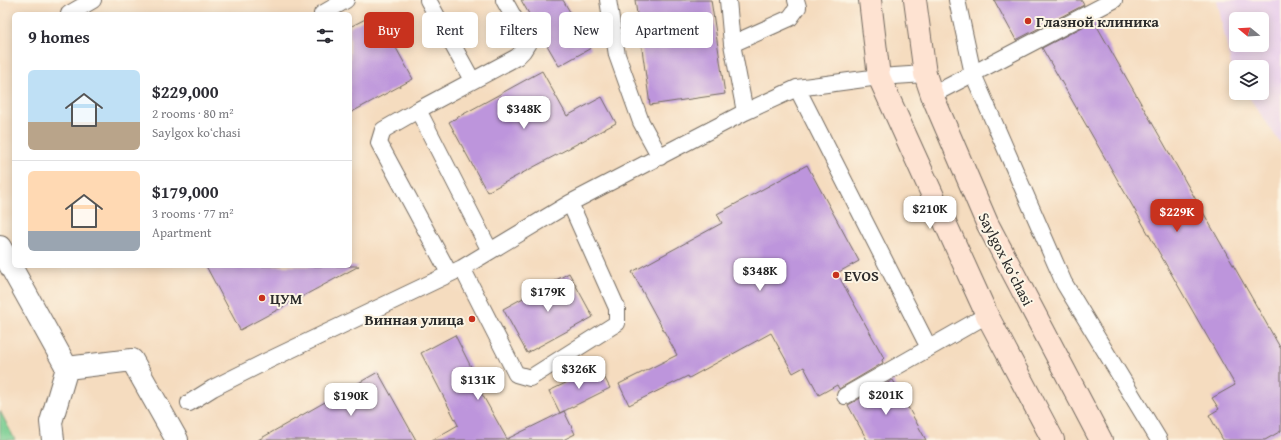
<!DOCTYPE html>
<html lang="en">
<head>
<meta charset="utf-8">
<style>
	:root { --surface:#fff; --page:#f7f7f7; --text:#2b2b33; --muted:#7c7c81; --line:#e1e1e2; --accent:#c8321e }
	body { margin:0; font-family:"Gentium Book Plus",serif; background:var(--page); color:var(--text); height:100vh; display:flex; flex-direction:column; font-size:15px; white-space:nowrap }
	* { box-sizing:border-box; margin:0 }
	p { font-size:13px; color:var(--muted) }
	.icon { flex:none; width:22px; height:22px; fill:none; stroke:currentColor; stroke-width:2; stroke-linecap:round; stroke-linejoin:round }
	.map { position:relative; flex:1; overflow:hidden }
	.side { position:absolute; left:12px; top:12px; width:340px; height:256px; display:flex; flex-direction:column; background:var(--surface); border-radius:6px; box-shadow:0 2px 10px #0003 }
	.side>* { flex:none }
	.banner { position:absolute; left:364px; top:12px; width:380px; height:36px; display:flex; gap:8px }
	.needle { width:26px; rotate:288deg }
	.tools { position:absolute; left:1229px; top:12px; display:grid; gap:8px }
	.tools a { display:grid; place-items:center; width:40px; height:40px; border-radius:6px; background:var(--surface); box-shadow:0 2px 10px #0003; font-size:20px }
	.price { position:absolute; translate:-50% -34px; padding:0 9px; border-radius:8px; background:#fff; color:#222; font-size:13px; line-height:26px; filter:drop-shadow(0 1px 2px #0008) }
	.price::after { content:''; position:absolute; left:50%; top:24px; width:12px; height:9px; margin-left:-6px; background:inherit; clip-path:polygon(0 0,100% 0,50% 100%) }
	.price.on { background:var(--accent); color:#fff }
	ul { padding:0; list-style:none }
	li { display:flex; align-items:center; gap:12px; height:100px; padding:0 16px }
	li+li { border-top:1px solid var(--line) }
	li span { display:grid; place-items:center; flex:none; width:112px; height:80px; border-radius:6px; color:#555 }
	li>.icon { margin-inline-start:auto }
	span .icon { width:48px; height:48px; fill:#fffc; stroke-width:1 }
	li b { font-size:17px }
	h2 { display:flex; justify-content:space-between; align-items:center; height:48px; padding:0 16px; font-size:17px }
	.chip { padding:0 14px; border-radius:6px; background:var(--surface); box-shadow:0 2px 10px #0003; font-size:14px; line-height:36px }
	.chip.on { background:var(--accent); color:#fff }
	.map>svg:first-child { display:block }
</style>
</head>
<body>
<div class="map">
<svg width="1281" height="440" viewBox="0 0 1281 440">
	<rect width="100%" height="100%" fill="#fcf5e5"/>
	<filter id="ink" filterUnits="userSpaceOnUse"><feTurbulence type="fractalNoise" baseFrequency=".025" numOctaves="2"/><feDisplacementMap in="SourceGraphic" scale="8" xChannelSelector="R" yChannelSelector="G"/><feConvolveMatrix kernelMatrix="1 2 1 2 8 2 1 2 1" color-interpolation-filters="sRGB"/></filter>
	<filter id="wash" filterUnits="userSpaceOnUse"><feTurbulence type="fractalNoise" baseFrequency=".012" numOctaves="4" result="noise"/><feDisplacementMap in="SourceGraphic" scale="16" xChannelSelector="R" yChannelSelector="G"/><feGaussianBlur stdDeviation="0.9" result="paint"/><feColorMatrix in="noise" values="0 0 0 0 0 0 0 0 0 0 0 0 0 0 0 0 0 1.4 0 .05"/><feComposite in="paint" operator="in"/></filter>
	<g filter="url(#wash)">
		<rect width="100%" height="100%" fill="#f5dcbf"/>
		<path fill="#ead1ec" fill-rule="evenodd" d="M1217,0H1281V144L1246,93H1262V67H1236V78L1233,74ZM1236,19H1262V45H1236Z"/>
		<path fill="#78cd91" stroke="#527c5e" d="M0,411L15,440H0Z"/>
		<g id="blocks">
			<path fill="#bd95dc" d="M521,0H563L591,48L559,66Z
				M635,0H711L725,94L650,105Z
				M994,0H1081L1084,5L1016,40Z
				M377,13L413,79L350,113V27Z
				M1094,21L1281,349V431L1265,440H1223L1209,415L1219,409L1212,398L1235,385L1042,48Z
				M542,71L567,116L602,97L616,123L487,192L449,122Z
				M807,165L859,261L837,273L884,358L882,360L883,363L839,389L837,385L819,395L804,367L793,373L771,333L689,378L688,376L629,405L619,384L677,355L632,272L722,223L717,214Z
				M206,266H359L240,330Z
				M569,273L593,317L527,353L503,309Z
				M455,335L480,385L478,387L507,439L564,411L575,434L563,440H432L458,425L421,353Z
				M599,367L610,388L560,413L549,391Z
				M378,372L416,440H258Z
				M893,380L926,440H867L848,405Z"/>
		</g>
	</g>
	<g filter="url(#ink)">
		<use href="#blocks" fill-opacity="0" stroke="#72695f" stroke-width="1"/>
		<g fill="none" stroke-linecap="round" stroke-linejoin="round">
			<defs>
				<path id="service" d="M428,0L472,80
					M608,0L617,55L641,122L660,157
					M728,0L732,44L745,112
					M957,0L973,74L1064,283L1159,440
					M69,14L93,0
					M322,14L346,0
					M732,44L790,18L798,7L796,0
					M797,88L929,348
					M932,95L1114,0
					M418,110L517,57L523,51L528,43L504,0
					M462,268L516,374L530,378L617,323V308L570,203
					M449,273L379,143L383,130L418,110L490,251
					M845,396L987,315
					M189,403L213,388L267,361L462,268L570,203L745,112L797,88L879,77L925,74"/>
				<path id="pedestrian" d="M0,247L67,368L132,360L177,440
					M53,440L51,422L67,368"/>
				<path id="secondary" d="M870,0L879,77L987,315L1053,440
					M915,0L925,74L932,95L987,223L1101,440"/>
			</defs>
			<use href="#service" stroke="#72695f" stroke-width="18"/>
			<use href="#pedestrian" stroke="#72695f" stroke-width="24"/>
			<use href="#secondary" stroke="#72695f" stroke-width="24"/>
			<use href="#service" stroke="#fff" stroke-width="16"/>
			<use href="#pedestrian" stroke="#fff" stroke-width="22"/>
			<use href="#secondary" stroke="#fee3d2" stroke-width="22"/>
		</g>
	</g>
	<g fill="#c8321e" stroke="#fcf5e5" stroke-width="1.5">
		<circle cx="1028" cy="21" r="4"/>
		<circle cx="836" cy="275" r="4"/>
		<circle cx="262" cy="298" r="4"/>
		<circle cx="472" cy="319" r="4"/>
	</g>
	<g text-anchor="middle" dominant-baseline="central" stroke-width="4" stroke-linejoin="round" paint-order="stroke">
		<g font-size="15" font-weight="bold" fill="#2b2b2b" stroke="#fcf5e5" text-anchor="start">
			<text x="1036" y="21">Глазной клиника</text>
			<text x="844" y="275">EVOS</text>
			<text x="270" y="298">ЦУМ</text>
			<text x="464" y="319" text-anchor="end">Винная улица</text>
		</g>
		<g font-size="15" fill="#2b2b2b" stroke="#fcf5e5">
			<text transform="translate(1006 259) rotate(63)">Saylgox koʻchasi</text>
		</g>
	</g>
</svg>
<div class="tools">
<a><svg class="needle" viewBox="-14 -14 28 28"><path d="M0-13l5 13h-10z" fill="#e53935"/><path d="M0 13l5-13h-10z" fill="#7c7c81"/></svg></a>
<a><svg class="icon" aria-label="layers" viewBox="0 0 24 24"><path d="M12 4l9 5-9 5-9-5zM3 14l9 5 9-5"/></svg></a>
</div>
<b class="price" style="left:524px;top:130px">$348K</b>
<b class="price" style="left:930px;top:230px">$210K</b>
<b class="price on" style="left:1177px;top:233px">$229K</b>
<b class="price" style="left:760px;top:292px">$348K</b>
<b class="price" style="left:548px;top:313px">$179K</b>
<b class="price" style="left:579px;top:390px">$326K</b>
<b class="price" style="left:478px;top:401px">$131K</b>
<b class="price" style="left:886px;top:416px">$201K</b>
<b class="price" style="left:351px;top:417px">$190K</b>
<div class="banner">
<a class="chip on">Buy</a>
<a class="chip">Rent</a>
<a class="chip">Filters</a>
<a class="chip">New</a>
<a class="chip">Apartment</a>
</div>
<section class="side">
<h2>9 homes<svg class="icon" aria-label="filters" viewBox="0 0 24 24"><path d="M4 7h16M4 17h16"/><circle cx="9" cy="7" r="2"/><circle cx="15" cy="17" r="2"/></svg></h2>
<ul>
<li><span style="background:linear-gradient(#bfe0f5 65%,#b9a48a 0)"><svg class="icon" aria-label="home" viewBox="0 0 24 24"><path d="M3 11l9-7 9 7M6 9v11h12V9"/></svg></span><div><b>$229,000</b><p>2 rooms · 80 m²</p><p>Saylgox koʻchasi</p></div></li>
<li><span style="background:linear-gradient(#ffd9b3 75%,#9aa5b1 0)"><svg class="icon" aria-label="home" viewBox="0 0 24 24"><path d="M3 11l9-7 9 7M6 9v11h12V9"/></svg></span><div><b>$179,000</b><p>3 rooms · 77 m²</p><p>Apartment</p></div></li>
</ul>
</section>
</div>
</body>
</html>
